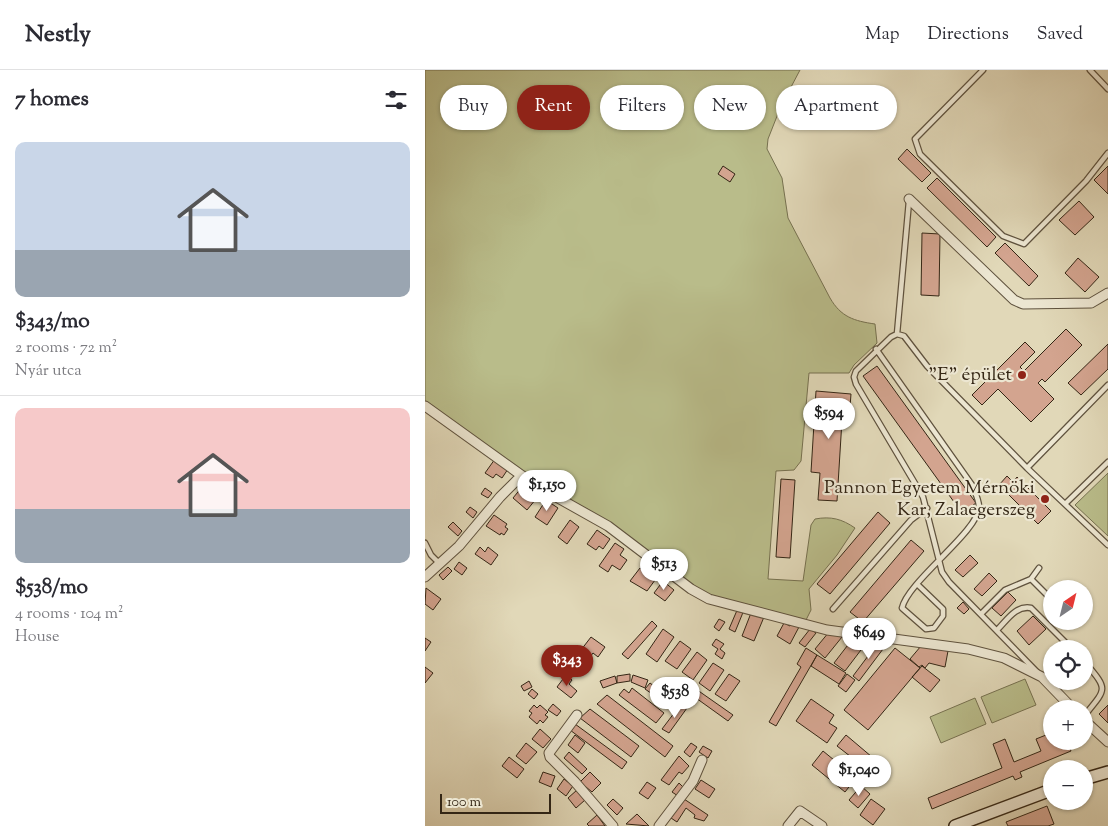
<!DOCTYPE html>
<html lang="en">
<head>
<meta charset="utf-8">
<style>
	:root { --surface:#fff; --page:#f2f2f3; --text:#2b2b33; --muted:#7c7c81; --line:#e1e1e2; --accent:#8f2418 }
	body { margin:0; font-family:"Sorts Mill Goudy",serif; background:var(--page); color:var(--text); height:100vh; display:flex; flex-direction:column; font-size:19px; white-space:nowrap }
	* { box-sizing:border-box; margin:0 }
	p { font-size:16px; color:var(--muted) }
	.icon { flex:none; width:28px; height:28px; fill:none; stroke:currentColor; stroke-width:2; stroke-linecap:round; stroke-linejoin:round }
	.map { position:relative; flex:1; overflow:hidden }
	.side { display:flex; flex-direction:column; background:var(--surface); width:425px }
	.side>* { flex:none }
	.top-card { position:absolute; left:15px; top:15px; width:475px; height:45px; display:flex; gap:10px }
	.needle { width:32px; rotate:35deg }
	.fabs { position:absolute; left:618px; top:510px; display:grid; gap:10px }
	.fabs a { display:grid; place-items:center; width:50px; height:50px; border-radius:50%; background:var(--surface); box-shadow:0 1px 4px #0004; font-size:25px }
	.scale { position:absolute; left:15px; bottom:12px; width:111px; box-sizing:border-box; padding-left:5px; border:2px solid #342615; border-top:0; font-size:14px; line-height:18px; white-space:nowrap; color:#342615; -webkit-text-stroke:4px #ece6d1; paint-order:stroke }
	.price { position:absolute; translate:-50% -42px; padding:0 11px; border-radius:18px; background:#fff; color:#222; font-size:16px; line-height:32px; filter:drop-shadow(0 1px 2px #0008) }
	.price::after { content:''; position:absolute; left:50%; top:30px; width:15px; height:11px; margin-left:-8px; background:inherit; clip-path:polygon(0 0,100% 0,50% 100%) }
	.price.selected { background:var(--accent); color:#fff }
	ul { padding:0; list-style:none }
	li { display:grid; align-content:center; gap:10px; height:265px; padding:0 15px }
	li+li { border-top:1px solid var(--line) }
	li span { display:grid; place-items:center; height:155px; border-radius:10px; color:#555 }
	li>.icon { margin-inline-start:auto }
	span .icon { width:90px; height:90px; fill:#fffc; stroke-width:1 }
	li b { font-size:21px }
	h2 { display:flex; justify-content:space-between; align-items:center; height:60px; padding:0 15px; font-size:21px }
	.chip { padding:0 18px; border-radius:22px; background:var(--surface); box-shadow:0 1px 4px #0004; font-size:18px; line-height:45px }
	.chip.selected { background:var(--accent); color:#fff }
	header { display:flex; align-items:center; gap:30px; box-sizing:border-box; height:70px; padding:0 25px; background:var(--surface); border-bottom:1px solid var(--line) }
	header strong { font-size:24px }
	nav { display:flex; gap:28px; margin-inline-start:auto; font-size:18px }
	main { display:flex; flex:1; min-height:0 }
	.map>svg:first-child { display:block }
</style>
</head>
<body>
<header>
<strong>Nestly</strong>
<nav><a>Map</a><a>Directions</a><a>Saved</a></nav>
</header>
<main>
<section class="side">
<h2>7 homes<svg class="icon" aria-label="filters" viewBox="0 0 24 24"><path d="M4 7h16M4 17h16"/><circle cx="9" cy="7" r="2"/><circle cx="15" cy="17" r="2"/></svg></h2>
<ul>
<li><span style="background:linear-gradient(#c9d6e8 70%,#9aa5b1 0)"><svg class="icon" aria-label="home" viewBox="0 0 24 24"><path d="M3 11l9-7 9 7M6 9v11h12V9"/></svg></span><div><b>$343/mo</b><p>2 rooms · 72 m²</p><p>Nyár utca</p></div></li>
<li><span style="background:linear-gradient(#f6c9c9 65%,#9aa5b1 0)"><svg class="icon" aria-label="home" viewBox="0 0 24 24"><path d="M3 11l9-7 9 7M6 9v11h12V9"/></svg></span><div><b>$538/mo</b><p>4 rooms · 104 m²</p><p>House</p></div></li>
</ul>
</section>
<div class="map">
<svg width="683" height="756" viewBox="0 0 683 756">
	<rect width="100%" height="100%" fill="#e1d8b8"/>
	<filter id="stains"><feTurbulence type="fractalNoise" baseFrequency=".004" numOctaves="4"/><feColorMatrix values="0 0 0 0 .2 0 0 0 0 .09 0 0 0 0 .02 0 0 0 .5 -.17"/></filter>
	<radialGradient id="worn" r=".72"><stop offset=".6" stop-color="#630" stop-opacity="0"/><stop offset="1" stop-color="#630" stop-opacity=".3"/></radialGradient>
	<path fill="#b9bc8a" stroke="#767150" d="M0,0H375L356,36L343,69L342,79L357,108L363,148L405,228C416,247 429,251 450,254L452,273L429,295L424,303H384L376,391L369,400L351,401L343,509L378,511L386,455L390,449C406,446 417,449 430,458L412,485L384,519L386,540L380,552L280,525L164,440L106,409L0,333Z
		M683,403V466L650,435Z
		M600,609L611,635L567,653L556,627Z
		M550,628L561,654L516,673L505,647Z"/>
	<path fill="#d3a48f" stroke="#342615" d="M482,79L506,103L497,112L473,89Z
		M298,96L310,104L305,112L293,104Z
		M683,96V124L669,110Z
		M512,108L571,167L562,177L502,118Z
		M654,131L669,147L650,165L634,150Z
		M497,163L515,164L514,226L496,225Z
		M580,173L613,206L604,216L570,183Z
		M653,188L674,207L660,222L640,203Z
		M641,259L657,275L620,312L617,309L613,313L629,329L606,352L573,319L557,335L547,325L600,272L610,282L595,297L599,301Z
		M683,274V299L656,325L643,313Z
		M452,296L551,433L537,443L438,306Z
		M391,321L426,324L424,350H417L412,431L393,430L395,403L386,402Z
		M70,389L83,399L77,408L71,404L68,408L60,403Z
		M582,406L588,412L592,407L626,441L613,454L574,415Z
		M356,409L370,410L365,488L351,487Z
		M97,417L111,429L102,440L88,428Z
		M60,418L67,423L63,428L56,424Z
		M121,430L133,438L122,455L110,447Z
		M45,437L52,442L48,448L41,442Z
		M453,442L465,453L405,524L392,514Z
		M69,445L82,454L80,457L83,459L79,465L76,463L75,465L61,456Z
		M145,450L154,457L142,474L133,467Z
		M28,452L37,461L33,466L23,457Z
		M172,460L185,469L178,479L174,476L171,480L162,474Z
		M486,470L499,481L438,552L425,542Z
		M190,473L199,479L195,485L202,490L195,500L187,495L183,502L174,496Z
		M55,477L60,482L63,477L73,485L66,495L50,484Z
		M545,485L553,493L538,507L530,500Z
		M34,492L42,498L37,505L29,499Z
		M23,497L27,501L18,510L14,505Z
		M215,498L222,503L224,500L233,506L222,521L205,511Z
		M564,503L572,511L557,526L549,519Z
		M238,511L249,520L240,531L229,523Z
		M1,518L16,529L8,540L0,534Z
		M583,522L591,530L576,546L567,538Z
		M538,532L544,539L539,544L532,538Z
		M313,538L319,540L310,562L304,559Z
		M326,543L339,547L329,571L317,566Z
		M608,546L621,559L604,575L592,561Z
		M294,549L300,552L294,561L289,557Z
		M227,551L232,556L203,589L197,584Z
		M359,553L365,556L367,553L374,557L365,574L352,566Z
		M238,559L249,567L232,592L221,584Z
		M385,559L391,563L380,577L374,573Z
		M404,562L408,566L411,562L417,567L400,588L390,579Z
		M166,567L180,577L173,587L168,583L165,587L156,580Z
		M429,567L434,571L437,568L442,572L420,601L409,593Z
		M0,568L6,572L0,581Z
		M291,569L299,574L295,579L300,583L297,589L290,584L293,579L287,575Z
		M455,570L461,575L434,611L428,606Z
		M255,571L266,579L252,599L240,591Z
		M496,576L523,581L520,597L504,593L500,598L497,595L494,597L485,589Z
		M381,578L392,585L351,656L344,652L376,597L372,594Z
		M470,578L495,598L443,660L419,640Z
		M272,582L282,590L268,610L257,602Z
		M392,585L421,603L414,614L386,596Z
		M139,587L147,593L142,600L133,594Z
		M288,593L299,600L285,621L274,613Z
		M497,596L515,610L505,622L487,607Z
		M0,597L8,603L0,613Z
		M205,604V611L192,613V606Z
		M304,604L315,611L301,631L290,624Z
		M422,604L430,610L421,622L413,616Z
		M141,605L147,610L144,614L152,621L146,628L132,617Z
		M208,605L223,610L220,618L206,612Z
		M190,606L192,613L178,618L175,611Z
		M104,611L107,617L99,621L96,616Z
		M225,613L247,630L243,635L220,619Z
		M268,617L308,645L303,651L264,623Z
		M207,618L239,643L231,653L194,625L199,619L204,623Z
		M107,619L113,624L109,629L103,624Z
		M263,624L269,628L262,638L256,633Z
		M182,625L248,676L240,687L172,634Z
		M386,629L409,645L404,653L412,658L402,673L371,651Z
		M128,634L136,641L132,646L123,640Z
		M256,634L262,638L244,663L237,659Z
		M109,635L112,638L115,635L123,642L120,645L123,647L118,653L115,650L112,654L104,647L107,643L104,641Z
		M683,635V653L674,644Z
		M165,639L214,676L206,687L155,648Z
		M150,654L202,692L197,699L145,660Z
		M115,659L126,669L118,678L107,669Z
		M626,663V671L631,674L642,671L646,681L595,702L597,707L590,710L588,706L507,739L503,728L577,698L568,674L580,669L589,692L616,681L611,669Z
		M150,665L160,673L153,683L143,675Z
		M421,665L447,687L439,697L412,676Z
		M101,673L112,682L101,694L91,686Z
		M266,673L272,677L265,687L259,682Z
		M278,676L287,681L283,688L274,682Z
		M398,681L431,708L420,722L387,695Z
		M144,682L162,699L157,704L139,688Z
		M254,686L264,696L257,704L254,702L244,715L236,710Z
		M84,687L99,699L92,708L77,696Z
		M118,702L130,706L126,717L114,712Z
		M165,702L176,713L167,722L155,712Z
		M139,709L148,716L141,726L132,719Z
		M276,710L290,719L284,728L270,719Z
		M222,712L231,718L223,729L214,723Z
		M254,713L259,718L253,726L247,722Z
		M436,716L445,724L433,738L424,730Z
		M152,720L160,730L151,738L143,728Z
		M188,729L198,738L192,745L182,735Z
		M259,729L283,745L279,751L269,748L270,745L261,738L252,752L246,748Z
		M446,729L460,739L448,755L435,745Z
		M622,736L629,754L623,756H583L581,752Z
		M212,744L224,756L201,754Z
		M172,745L180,756H164L162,754Z"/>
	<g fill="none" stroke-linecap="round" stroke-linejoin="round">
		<defs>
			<path id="lane" d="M558,0L490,69L495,84L578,166L599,174L661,111L683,83
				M665,0L683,19
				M472,264L484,131
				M451,279L547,415C550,422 554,430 554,437C554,461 483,511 477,538L501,559L509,558L518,546V539L493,515
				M683,315L602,398L683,475
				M602,398L502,296L479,266L472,264L466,267L431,301L429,307L431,314L498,427L517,502L524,512L612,602
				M640,434L683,392
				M0,473L6,485L15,494
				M606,509L626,529
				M408,539L486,450L502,438
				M557,543L580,520L606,509L614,498
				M573,559C582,550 591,535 606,538L647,579
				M659,591C683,620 683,617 659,646"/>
			<path id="street" d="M484,129L589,230L598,234L666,233L683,223
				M0,336L110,415L183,456L266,519L284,529L402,560L543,579L579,588L617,607L648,639
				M0,507L34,476L75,427L96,406
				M152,645L124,683L125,687L150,712L188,756
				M659,650L683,672
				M234,756L268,711L277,690
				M363,756L375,741L397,756"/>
			<path id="secondary" d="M659,709L683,702
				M530,756L626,720"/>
		</defs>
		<use href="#lane" stroke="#5f523e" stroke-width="7"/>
		<use href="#street" stroke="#5f523e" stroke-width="11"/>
		<use href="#secondary" stroke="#342615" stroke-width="14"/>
		<use href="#lane" stroke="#ece6d1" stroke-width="4.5"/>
		<use href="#street" stroke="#ece6d1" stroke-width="9"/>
		<use href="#secondary" stroke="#ece6d1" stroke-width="11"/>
	</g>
	<g fill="#8f2418" stroke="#ece6d1" stroke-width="2">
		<circle cx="597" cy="305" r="5"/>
		<circle cx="620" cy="429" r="5"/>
	</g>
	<g text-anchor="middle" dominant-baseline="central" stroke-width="4.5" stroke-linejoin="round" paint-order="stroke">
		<g font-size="19" fill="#342615" stroke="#ece6d1" text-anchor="end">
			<text x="587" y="305">"E" épület</text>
			<text x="610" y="418">Pannon Egyetem Mérnöki<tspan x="610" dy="22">Kar, Zalaegerszeg</tspan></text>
		</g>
	</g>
	<rect width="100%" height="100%" filter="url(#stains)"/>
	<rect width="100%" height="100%" fill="url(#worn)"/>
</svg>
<div class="fabs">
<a><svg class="needle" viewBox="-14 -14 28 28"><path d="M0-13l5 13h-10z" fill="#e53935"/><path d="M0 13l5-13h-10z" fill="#7c7c81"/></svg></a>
<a><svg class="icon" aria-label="locate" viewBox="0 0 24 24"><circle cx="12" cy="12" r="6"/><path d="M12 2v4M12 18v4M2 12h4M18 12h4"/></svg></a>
<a>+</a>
<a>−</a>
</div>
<div class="scale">100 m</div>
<b class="price" style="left:404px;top:370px">$594</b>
<b class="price" style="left:122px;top:442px">$1,150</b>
<b class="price" style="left:239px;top:521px">$513</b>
<b class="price" style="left:444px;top:590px">$649</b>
<b class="price selected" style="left:142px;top:617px">$343</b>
<b class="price" style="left:250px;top:649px">$538</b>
<b class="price" style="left:434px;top:727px">$1,040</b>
<div class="top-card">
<a class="chip">Buy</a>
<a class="chip selected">Rent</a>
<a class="chip">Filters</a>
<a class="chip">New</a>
<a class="chip">Apartment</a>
</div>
</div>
</main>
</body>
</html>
